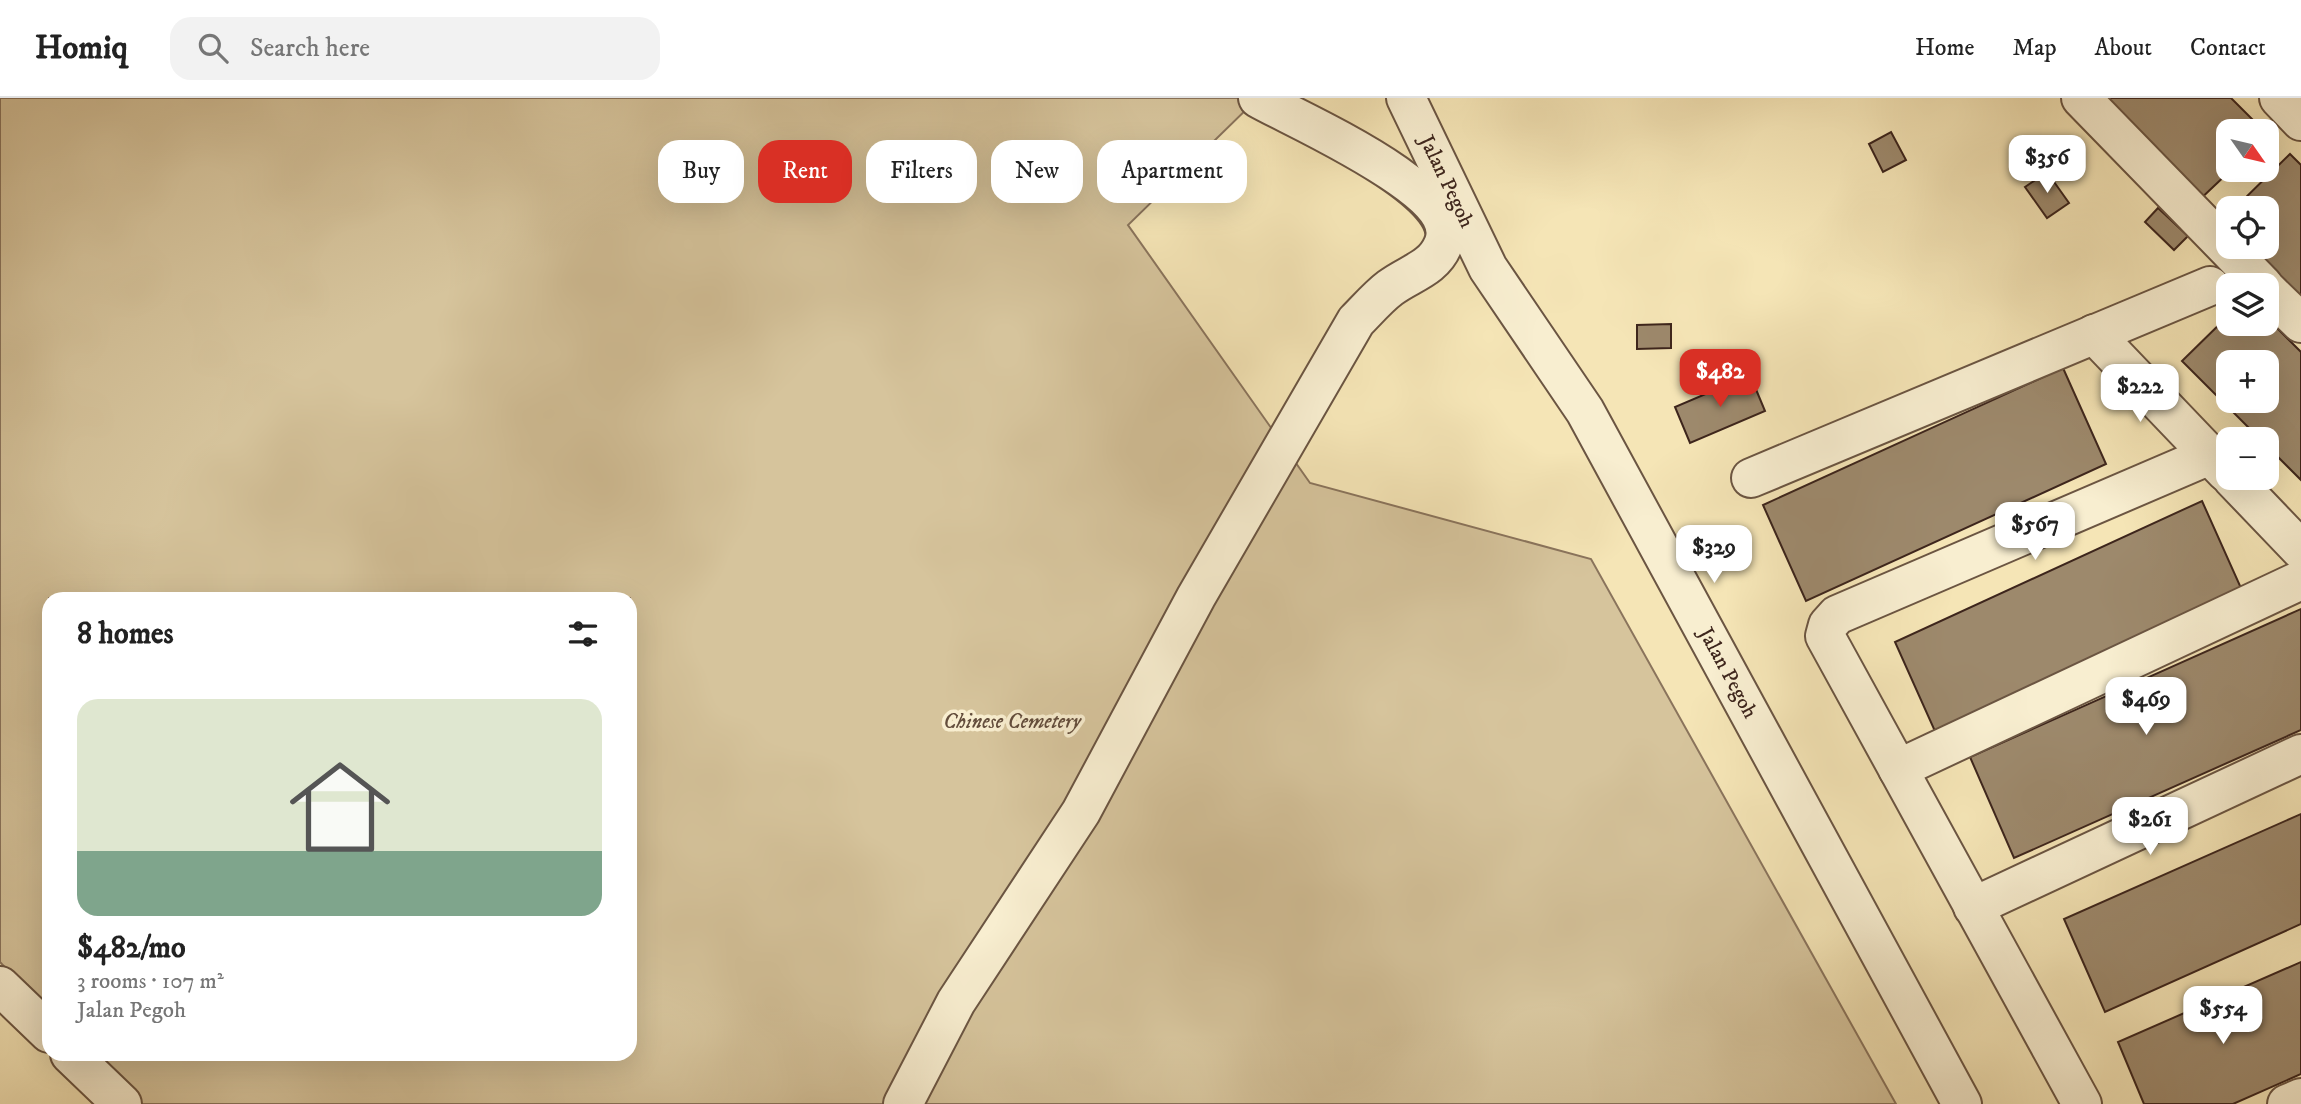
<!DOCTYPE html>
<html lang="en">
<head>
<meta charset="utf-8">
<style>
	:root { --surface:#fff; --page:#f2f2f2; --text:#222; --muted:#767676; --line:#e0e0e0; --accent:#d93025 }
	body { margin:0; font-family:"IM FELL DW Pica",serif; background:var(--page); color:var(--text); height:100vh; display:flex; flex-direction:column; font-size:26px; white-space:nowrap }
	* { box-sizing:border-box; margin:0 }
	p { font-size:23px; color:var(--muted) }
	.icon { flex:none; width:38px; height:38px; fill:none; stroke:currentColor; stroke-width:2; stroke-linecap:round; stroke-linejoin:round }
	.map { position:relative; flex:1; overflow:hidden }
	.side { position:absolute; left:42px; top:494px; width:595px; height:469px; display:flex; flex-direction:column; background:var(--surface); border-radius:21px; box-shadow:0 7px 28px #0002 }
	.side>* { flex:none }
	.banner { position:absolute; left:658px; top:42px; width:665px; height:63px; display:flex; gap:14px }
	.needle { width:46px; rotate:124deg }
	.buttons { position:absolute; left:2216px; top:21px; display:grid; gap:14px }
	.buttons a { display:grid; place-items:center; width:63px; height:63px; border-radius:14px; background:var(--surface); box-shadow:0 7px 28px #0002; font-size:35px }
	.price { position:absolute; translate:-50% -60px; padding:0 16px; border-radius:14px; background:#fff; color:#222; font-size:23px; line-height:46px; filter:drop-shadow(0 2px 4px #0008) }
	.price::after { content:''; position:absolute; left:50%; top:42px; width:21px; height:16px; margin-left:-10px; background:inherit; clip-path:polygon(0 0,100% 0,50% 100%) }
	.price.selected { background:var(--accent); color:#fff }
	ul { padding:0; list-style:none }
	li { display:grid; align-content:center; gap:14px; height:371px; padding:0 35px }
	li+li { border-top:2px solid var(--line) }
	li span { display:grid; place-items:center; height:217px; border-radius:21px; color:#555 }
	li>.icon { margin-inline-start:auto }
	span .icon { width:126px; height:126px; fill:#fffc; stroke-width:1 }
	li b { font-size:30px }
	h2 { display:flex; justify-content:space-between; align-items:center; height:84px; padding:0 35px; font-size:30px }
	.chip { padding:0 24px; border-radius:21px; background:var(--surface); box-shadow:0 7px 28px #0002; font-size:24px; line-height:63px }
	.chip.selected { background:var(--accent); color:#fff }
	header { display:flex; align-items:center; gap:42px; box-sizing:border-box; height:98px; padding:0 35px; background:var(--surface); border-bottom:2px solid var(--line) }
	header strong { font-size:33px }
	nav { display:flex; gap:38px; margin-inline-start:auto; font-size:24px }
	.search { width:490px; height:63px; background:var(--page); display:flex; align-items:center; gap:18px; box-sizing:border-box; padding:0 24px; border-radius:21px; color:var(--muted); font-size:26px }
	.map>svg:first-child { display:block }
</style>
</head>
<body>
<header>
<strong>Homiq</strong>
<div class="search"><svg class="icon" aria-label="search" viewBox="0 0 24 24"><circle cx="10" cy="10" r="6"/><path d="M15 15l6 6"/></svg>Search here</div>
<nav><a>Home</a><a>Map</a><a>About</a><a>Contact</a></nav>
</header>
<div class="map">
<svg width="2301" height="1006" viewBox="0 0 2301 1006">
	<rect width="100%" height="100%" fill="#f5e5b6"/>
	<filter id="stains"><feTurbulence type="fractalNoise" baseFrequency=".00286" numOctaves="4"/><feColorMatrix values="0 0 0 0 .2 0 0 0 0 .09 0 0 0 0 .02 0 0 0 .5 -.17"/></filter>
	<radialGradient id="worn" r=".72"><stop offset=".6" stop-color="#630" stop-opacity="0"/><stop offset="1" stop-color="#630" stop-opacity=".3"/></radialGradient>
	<path fill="#d6c49c" stroke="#8a745c" stroke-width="2" d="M0,0H1258L1128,127L1310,385L1591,461L1896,1006H129L83,956H630V500H49V918L0,864Z"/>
	<path fill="#9d896c" stroke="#3d251c" stroke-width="2" fill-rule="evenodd" d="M2094,0H2231L2264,33H2228V72H2231L2195,106Z
		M1891,34L1906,62L1883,74L1869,46Z
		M2290,56L2301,67V202L2249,149H2266V110H2235Z
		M2047,74L2069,105L2047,120L2025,89Z
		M2158,110L2188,138L2174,152L2145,124Z
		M2228,218V226H2266V219L2301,254V382L2266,347V341H2260L2182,263ZM2228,264H2266V303H2228Z
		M1671,226V250L1637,251V227Z
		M2063,270L2106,366L1806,503L1763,407Z
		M1750,277L1765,313L1690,345L1675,309Z
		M2202,403L2245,499L1938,640L1895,544Z
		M2301,511V632L2014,760L1970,659Z
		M2301,716V826L2105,914L2064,821Z
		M2301,864V976L2233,1006H2144L2118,944Z"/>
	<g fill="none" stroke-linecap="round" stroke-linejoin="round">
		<defs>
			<g id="minor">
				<path id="s1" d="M1406,0L1488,170L1585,313L1962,1006"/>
				<path d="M2081,0L2263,187"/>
				<path d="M2279,0L2301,23"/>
				<path d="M2266,191L2301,225"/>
				<path d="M2094,236L2226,374"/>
				<path d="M1751,380L2210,188"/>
				<path d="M2232,380L2301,452"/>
				<path d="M1898,671L2301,482"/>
				<path d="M1973,809L2301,656"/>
				<path d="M0,888L49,935"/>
				<path d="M70,956L122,1006"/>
				<path d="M903,1006L956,904L1081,714L1196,499L1356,223C1367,212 1378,199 1390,190C1410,175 1433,171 1443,147C1467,94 1294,21 1258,0"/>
				<path d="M2082,1006L1825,538L1828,527L1837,517L2210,357"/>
				<path d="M2287,1006L2301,1000"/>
			</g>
		</defs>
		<use href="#minor" stroke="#6b5542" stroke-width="42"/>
		<use href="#minor" stroke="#f8eed0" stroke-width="38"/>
	</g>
	<g text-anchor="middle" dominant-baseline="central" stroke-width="7" stroke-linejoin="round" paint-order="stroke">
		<g font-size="21" fill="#3d251c" stroke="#f8eed0">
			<text stroke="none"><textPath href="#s1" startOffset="93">Jalan Pegoh</textPath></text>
			<text stroke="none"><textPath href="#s1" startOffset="660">Jalan Pegoh</textPath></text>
		</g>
		<g font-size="21" font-style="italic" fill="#634d3c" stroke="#f8eed0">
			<text x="1012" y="624">Chinese Cemetery</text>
		</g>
	</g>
	<rect width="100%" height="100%" filter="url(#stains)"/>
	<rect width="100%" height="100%" fill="url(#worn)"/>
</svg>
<div class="buttons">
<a><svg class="needle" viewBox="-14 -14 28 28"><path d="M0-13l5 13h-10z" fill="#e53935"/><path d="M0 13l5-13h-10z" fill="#767676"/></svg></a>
<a><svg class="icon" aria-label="locate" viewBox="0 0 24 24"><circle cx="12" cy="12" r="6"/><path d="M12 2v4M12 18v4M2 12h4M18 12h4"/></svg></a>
<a><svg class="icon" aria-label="layers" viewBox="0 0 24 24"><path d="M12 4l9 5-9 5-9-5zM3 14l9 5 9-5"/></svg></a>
<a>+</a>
<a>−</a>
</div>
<b class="price" style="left:2047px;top:97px">$356</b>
<b class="price selected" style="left:1720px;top:311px">$482</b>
<b class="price" style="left:2140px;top:326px">$222</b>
<b class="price" style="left:2035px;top:464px">$567</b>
<b class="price" style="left:1714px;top:487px">$329</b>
<b class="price" style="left:2146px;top:639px">$469</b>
<b class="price" style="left:2150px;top:759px">$261</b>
<b class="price" style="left:2223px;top:948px">$554</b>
<div class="banner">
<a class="chip">Buy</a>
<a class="chip selected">Rent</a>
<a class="chip">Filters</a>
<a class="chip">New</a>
<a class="chip">Apartment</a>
</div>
<section class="side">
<h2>8 homes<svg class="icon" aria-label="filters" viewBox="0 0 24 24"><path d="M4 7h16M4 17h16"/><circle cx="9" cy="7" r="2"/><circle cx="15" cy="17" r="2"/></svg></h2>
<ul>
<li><span style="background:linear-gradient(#dfe7d0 70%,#7fa58c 0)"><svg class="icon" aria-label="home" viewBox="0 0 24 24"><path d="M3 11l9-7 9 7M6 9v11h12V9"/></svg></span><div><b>$482/mo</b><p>3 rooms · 107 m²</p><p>Jalan Pegoh</p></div></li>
</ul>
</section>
</div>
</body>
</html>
